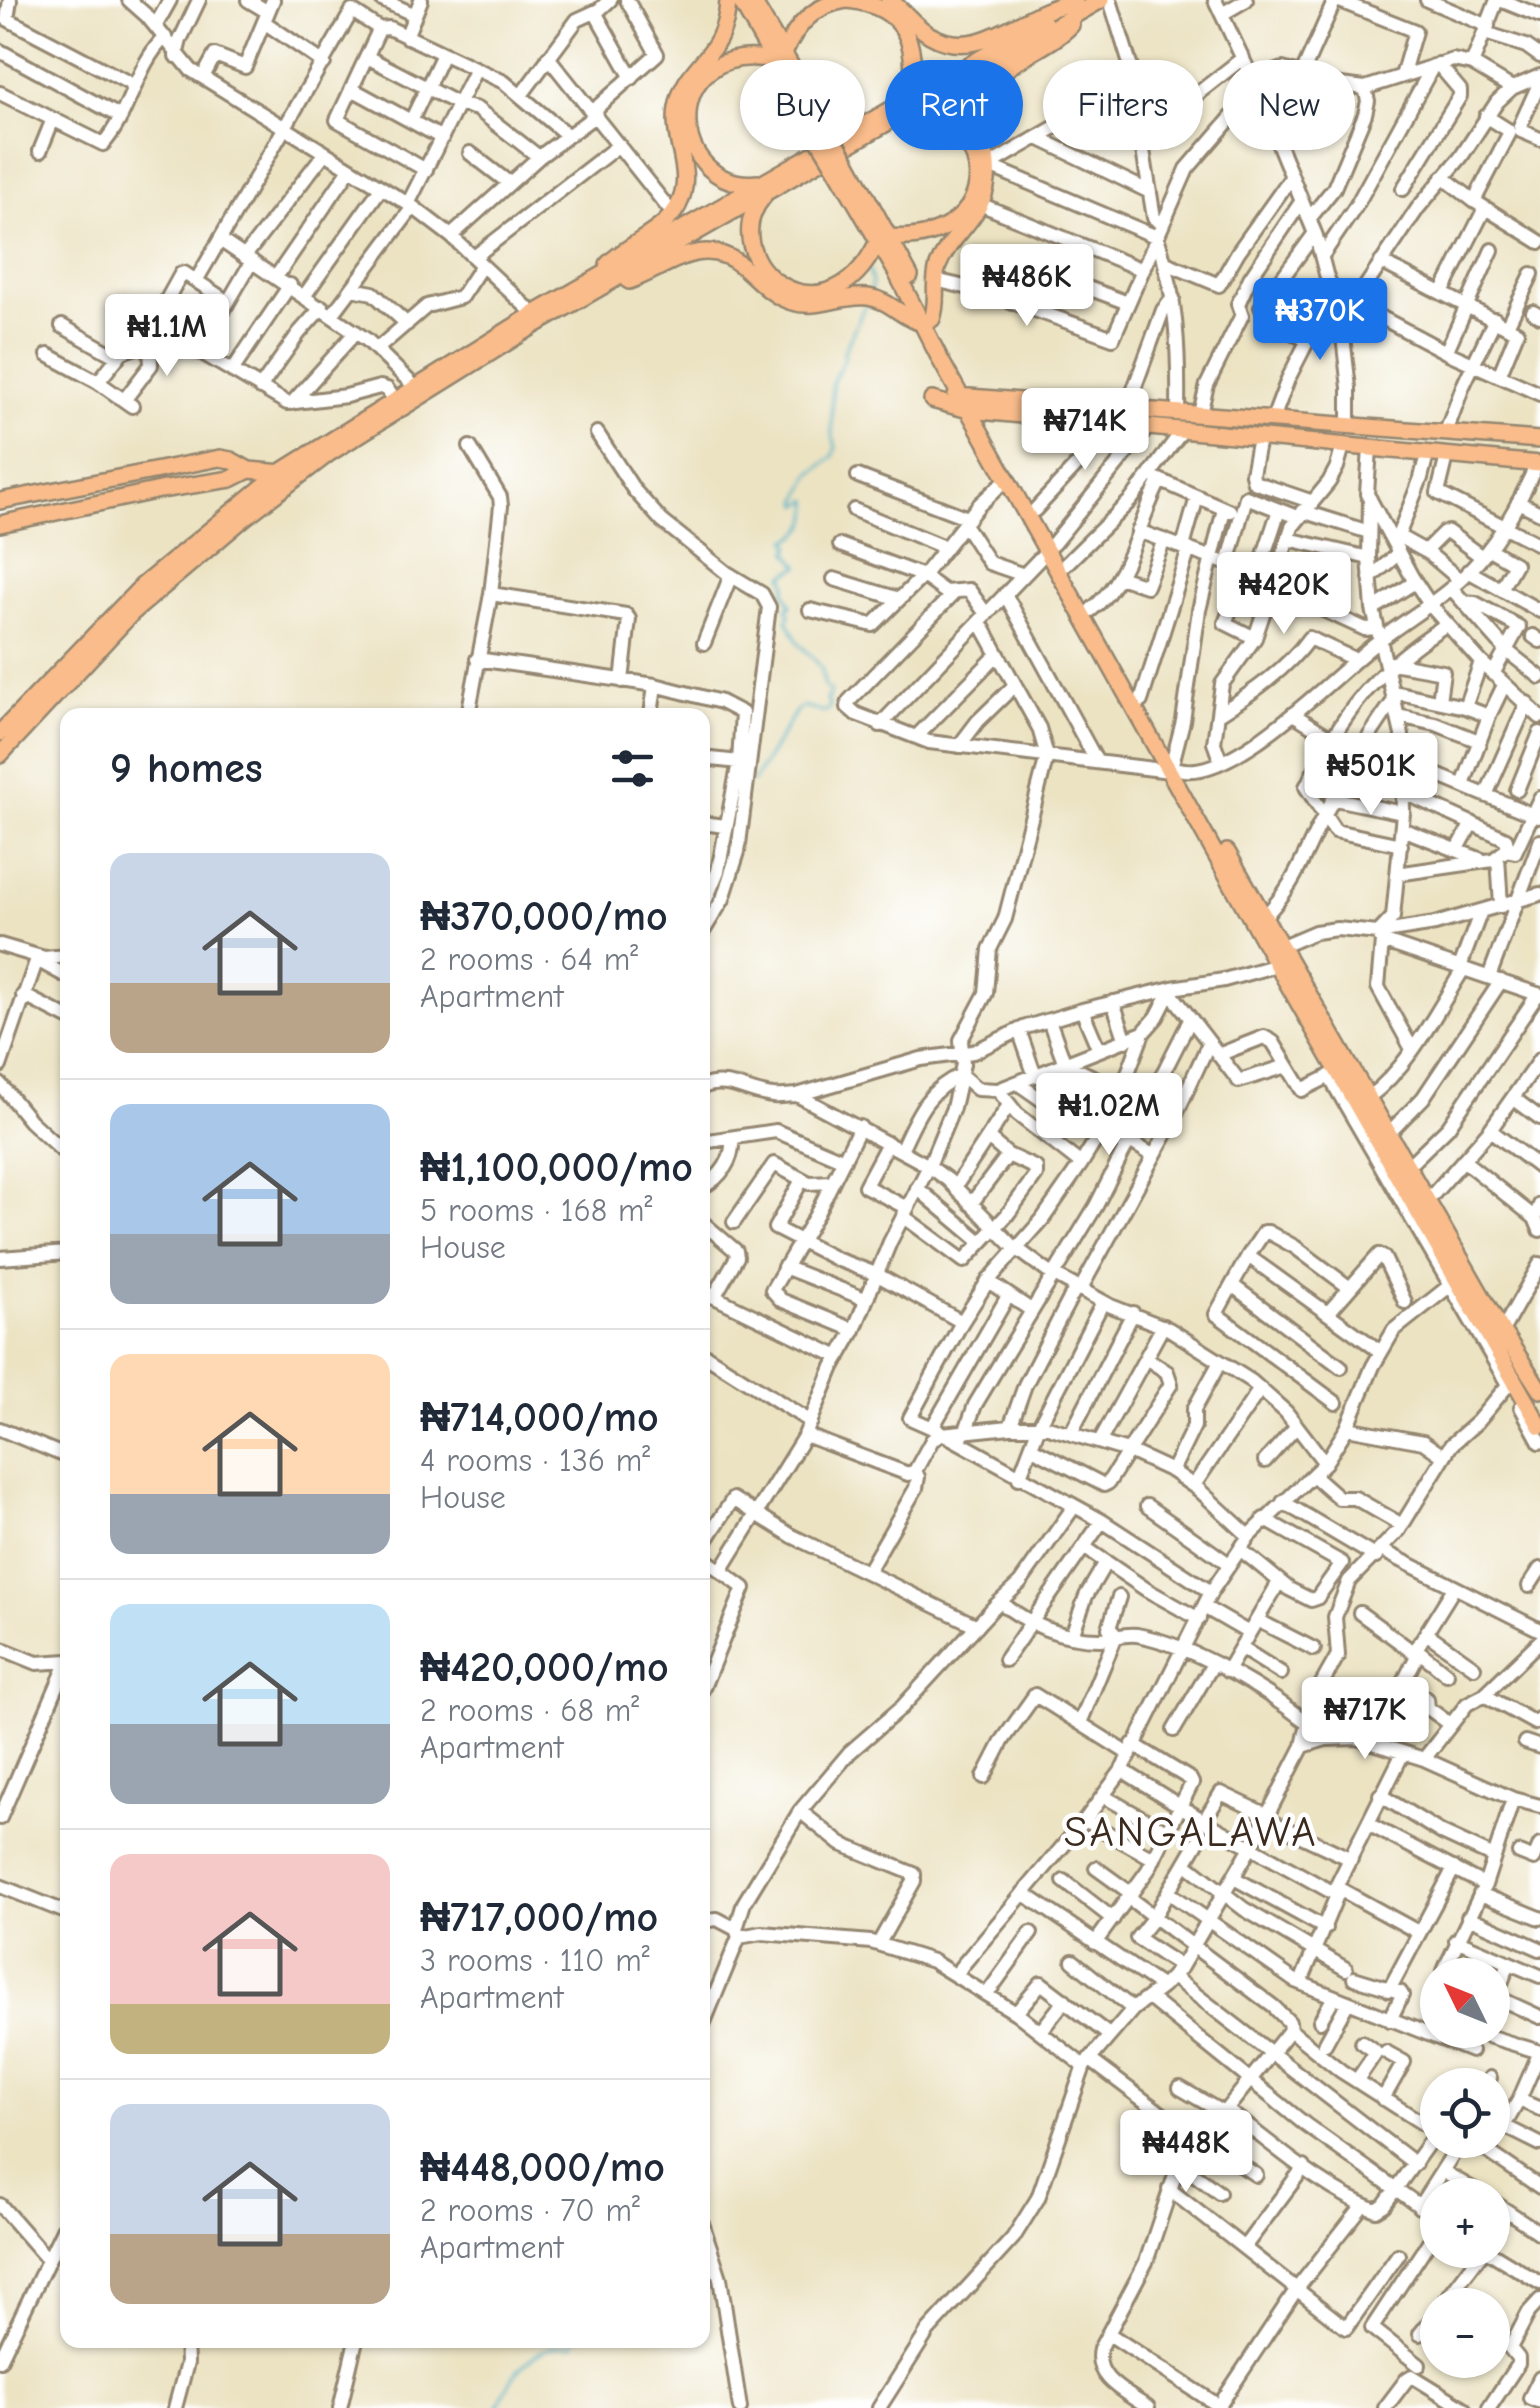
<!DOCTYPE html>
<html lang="en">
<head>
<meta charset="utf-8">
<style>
	:root { --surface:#fff; --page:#f2f2f3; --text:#1f2937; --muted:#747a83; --line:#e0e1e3; --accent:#1a73e8 }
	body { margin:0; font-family:"Comic Neue",sans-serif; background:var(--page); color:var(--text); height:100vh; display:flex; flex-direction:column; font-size:38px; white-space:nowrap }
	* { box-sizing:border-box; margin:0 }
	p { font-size:32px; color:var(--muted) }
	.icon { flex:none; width:55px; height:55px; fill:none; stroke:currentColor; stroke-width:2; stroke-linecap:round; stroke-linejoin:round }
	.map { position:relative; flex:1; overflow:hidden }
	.panel { position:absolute; left:60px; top:708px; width:650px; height:1640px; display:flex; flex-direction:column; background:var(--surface); border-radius:20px; box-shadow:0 2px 8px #0004 }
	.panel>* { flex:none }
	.hud { position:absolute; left:740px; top:60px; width:650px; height:90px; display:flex; gap:20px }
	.needle { width:65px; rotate:313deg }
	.controls { position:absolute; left:1420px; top:1958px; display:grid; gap:20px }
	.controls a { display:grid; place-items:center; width:90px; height:90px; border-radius:50%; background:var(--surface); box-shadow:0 2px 8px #0004; font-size:50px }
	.price { position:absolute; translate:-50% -85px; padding:0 22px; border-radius:10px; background:#fff; color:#222; font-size:32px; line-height:65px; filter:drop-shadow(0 2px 5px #0008) }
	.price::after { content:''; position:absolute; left:50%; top:60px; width:30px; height:22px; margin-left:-15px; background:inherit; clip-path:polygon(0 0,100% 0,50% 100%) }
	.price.selected { background:var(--accent); color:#fff }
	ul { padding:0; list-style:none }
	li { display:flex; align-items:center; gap:30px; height:250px; padding:0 50px }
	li+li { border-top:2px solid var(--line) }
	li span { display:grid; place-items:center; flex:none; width:280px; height:200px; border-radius:20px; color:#555 }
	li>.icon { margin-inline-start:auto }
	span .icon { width:120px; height:120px; fill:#fffc; stroke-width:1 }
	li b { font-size:42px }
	h2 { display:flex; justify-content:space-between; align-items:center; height:120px; padding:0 50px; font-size:42px }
	.pill { padding:0 35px; border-radius:45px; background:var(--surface); box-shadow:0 2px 8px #0004; font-size:35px; line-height:90px }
	.pill.selected { background:var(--accent); color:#fff }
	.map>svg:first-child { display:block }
</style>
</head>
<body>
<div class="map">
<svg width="1540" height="2408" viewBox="0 0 1540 2408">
	<rect width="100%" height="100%" fill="#fff"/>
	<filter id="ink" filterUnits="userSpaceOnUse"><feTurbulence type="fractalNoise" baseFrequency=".01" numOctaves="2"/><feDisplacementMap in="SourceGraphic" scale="20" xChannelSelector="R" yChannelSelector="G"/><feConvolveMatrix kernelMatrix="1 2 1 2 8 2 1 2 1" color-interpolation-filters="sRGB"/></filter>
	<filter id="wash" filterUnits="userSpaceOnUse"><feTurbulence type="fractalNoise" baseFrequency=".0048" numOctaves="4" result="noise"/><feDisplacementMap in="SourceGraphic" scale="40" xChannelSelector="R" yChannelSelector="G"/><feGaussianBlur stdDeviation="2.25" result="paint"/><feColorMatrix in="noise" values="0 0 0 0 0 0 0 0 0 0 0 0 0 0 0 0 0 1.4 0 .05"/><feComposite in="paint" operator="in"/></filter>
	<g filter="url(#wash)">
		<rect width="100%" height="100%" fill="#ece3c3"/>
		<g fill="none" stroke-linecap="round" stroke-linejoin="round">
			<path stroke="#4ab1c9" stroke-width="2.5" d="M869,269L872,283L870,290
				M752,783L796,711L802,707L824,712L830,707L827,700L831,691L825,688L821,667L798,642L787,620L790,615L787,609L791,605L785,592L787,584L784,575L800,566L788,552L791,546L788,540C805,533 812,519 810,500L800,505L799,501L811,474L833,457L836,447L832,433V383L844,360V351L866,303
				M498,2408C509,2374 535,2343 573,2345L574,2340"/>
		</g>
	</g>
	<g filter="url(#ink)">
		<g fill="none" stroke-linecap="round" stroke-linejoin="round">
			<defs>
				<path id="minor" d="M10,0L7,19L135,86
					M129,0L147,16L191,70L413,207L451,236L534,314
					M248,0L268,12
					M382,0L415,15
					M1110,0L1139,93L1141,138L1154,218L1163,224
					M1215,0L1250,74L1316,236L1326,274L1340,311L1349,388V425
					M1337,0L1415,31L1402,76
					M1427,0L1488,26
					M1500,0L1540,16
					M595,12L632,78
					M1222,14L1246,0
					M264,22L324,63
					M156,25L170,0
					M378,29L389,28L504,82L567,135
					M1485,33L1526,46L1540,56
					M406,37L421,0
					M0,51L121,117
					M176,56L180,40L199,0
					M367,57L458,104L477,109L539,157
					M548,57L673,214
					M1472,64L1497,0
					M1302,74L1335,0
					M203,77L215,55L245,67L273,0
					M1253,80L1283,69L1333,84L1365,88L1453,60L1472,64L1512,88
					M1540,82L1520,126L1521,131L1540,139
					M352,89L442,138
					M0,93L103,144C130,114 135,66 165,37
					M522,94L577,20L599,10L610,0
					M593,111L657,54L627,0
					M1079,113L1143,147
					M411,121L443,54
					M1038,138L1150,192
					M1141,138L1243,58
					M40,151L53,119
					M470,153L509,183
					M987,165L1157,237C1177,294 1179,352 1178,411
					M994,167L998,160L1135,81
					M1443,177L1474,201L1540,242
					M1403,189L1460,96V90L1438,64
					M1474,201L1509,134L1508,130L1486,116
					M408,204L476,69
					M982,205L1143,270
					M1309,219L1334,188L1365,114L1368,101L1365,88
					M451,236L539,157L596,115
					M220,240L367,340L414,386
					M245,256L324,154
					M1322,256L1356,206L1433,66
					M474,257L619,145
					M1381,262L1517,332L1499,376
					M1166,263L1219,285L1238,252L1290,179
					M276,277L350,169
					M935,280L982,291L1113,338L1187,169L1256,89
					M196,281L352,11L377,27L378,32L337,120L426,170
					M1278,283L1321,315
					M352,289L373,293L407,324
					M982,291L1008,261L1013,260L1128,303
					M1442,293L1485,208
					M305,295L381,188
					M1354,303L1446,352L1540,394
					M1340,311L1351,308L1418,208L1461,157L1497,102L1512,88L1540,76
					M1533,312L1540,316
					M332,315L413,207
					M153,324L287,403L346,396L380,387L387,389L394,399
					M62,326L117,357
					M1507,326L1532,274
					M1307,341L1266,316L1261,307L1315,233
					M377,349L427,306L461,297L482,265
					M199,352L252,261
					M1446,352L1492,250
					M48,355L98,382L132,406
					M232,371L290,285
					M98,382L122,352L147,343
					M260,388L299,333L322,307
					M125,399L151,365L149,332L181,274L184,273L228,302
					M292,403L356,332
					M1127,408L1163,310L1173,298
					M1200,413L1207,385L1242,315L1238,304L1250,278L1301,202
					M1273,419L1288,379L1333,291
					M1446,432L1463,386L1495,319
					M597,433L634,490L662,521L727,573L762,594L769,607L738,852L723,899L702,933
					M1259,438L1252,474L1254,482L1310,501
					M1370,448L1367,494L1412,577L1431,606L1481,662L1540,717
					M1447,456L1438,493L1540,545
					M858,476L968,518
					M1157,479L1230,511
					M1370,499L1369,558L1373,609L1402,735L1403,813L1393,917L1378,933L1382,941L1540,995
					M1518,502L1540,513
					M854,510L946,548
					M1035,510L1115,424
					M1302,511L1369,532
					M964,524L989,563L1024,575
					M1138,531L1228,564L1246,497L1297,517
					M1398,536L1425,551L1443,533L1448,532L1482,557
					M1288,539L1369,558
					M1396,541L1421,478L1427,454
					M1053,544L1148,427
					M840,545L923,576L945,592L969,590L986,614
					M1183,547L1197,497
					M1489,549L1515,564L1501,589
					M1426,551L1460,580
					M1065,565L1131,500L1182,431
					M1468,571L1540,611
					M1258,573L1279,510
					M1119,577L1146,586L1164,540
					M1370,578L1399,553
					M834,579L899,599
					M1452,589L1507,651L1540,677
					M954,593L849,701L848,707L856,714L929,742L1170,771
					M491,594L626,615L629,619L622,681
					M1005,594L1097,762
					M1291,595L1365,629L1376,628
					M1464,602L1475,603L1519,627L1493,674
					M1373,609L1415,582
					M810,610L873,625L923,576L978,506L1008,478
					M1091,610C1131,578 1137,524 1160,481
					M1533,636L1540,641
					M1255,638L1225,623L1246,572L1275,582
					M704,643L731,575
					M477,659L655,685L721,702L742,713L739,762L718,871L702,909
					M1392,663L1443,672L1439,701
					M1394,692L1465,707L1489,716
					M1141,701L1189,549
					M1465,707L1481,662
					M1219,714C1252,693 1287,669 1309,638L1356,660
					M1293,714L1331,738
					M468,715L491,594L501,506L500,497L470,447
					M651,715L655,685
					M1398,716L1436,724L1479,741
					M880,725L1047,551
					M916,737L997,655
					M959,746L978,721L1014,686
					M702,758L739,762
					M1173,760L1183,721L1199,610L1224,509
					M1403,761L1538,817
					M1221,762L1214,743L1222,684L1255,638L1292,527L1329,482L1337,467L1343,446
					M1179,769C1233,784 1339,670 1381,639C1421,609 1455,592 1487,551C1508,525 1523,494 1537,464
					M1351,770L1403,781
					M1463,785L1489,716L1504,685
					M1517,790L1540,733
					M1403,792L1506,839L1508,850
					M1486,795L1527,703
					M1335,799L1403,813
					M702,823L725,826
					M1402,829L1482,860
					M1401,845L1335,831L1306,787C1346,708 1372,673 1447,624
					M1458,849L1472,823
					M1498,857L1501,906
					M1397,874L1493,860L1506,850L1515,852L1540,798
					M1264,917C1296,884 1302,858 1323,818C1343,779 1369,734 1395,699
					M1382,941L1378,987L1412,1049
					M0,945L44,958L68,956
					M1282,946L1315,932L1337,929L1378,933L1435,924L1540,894
					M37,960L68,977
					M1460,967L1481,911
					M1489,977L1540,841
					M1172,988L1157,1017L1143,1033L1114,1110L1081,1164L1042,1220L988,1281L962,1322L910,1418L937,1430L1102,1521L1211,1592
					M1170,992L1239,1081L1287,1066
					M23,995L68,1018
					M1113,1002L1126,1041
					M1082,1010L1099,1050
					M1049,1020L1065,1064L1121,1090
					M1019,1030L1035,1076
					M1218,1055L1264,1037L1273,1042L1302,1090L1334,1074
					M0,1066L38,956
					M1329,1076L1506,1381
					M0,1084L30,1121L68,1156
					M1019,1084L1096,1138
					M702,1087C727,1076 749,1094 773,1096C781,1097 789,1095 797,1095L921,1059L973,1052L1026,1027L1082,1010L1172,988L1224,980L1277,965
					M998,1090L1017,1114L1081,1164
					M797,1095L929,1166L948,1180L1012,1245L1047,1271L1111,1306L1169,1329L1251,1381L1286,1412L1325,1463
					M1369,1097C1410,1066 1436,1012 1464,968
					M1513,1098L1540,1118
					M1104,1125L1154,1156
					M1490,1130L1540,1168
					M1385,1137L1423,1098L1501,981
					M702,1142L776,1131L844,1160
					M888,1143L865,1186L907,1208
					M901,1150C916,1118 926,1090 961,1075L977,1089L998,1090L1143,1033
					M1463,1160L1535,1218
					M1409,1165L1448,1127L1538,994
					M802,1180L775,1228L836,1259L876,1274L962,1322
					M702,1187C721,1178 734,1159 732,1138
					M955,1187L1009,1105
					M917,1188L980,1241
					M1429,1199L1490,1130L1540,1059
					M971,1204L1008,1155
					M1540,1205L1535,1218L1540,1230
					M903,1216L964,1261L1007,1215L1036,1175V1168L1008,1155L988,1138
					M702,1222L736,1251L737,1257L714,1297
					M734,1222L774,1164L809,1183L832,1182
					M1248,1256L1264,1232H1268L1295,1247L1350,1288
					M0,1258L68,1253
					M784,1267L865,1299
					M988,1281L1031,1310
					M1232,1285L1341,1367
					M1080,1290L1171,1125L1209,1043
					M702,1291L839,1357
					M1328,1313L1379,1255L1384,1258L1405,1302
					M854,1330L781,1300L772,1290L816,1215L860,1127
					M1502,1331L1540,1264
					M702,1353L811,1422
					M1336,1403L1216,1314L1248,1256L1381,1352
					M1521,1407L1540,1442
					M1010,1427L1025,1385L1076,1287
					M932,1428L1008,1296
					M1347,1428L1423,1442L1443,1456
					M0,1429L68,1457
					M965,1433L975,1405L1002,1360L1096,1206L1190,1020
					M1071,1433L1133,1313
					M805,1435L908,1474L915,1471
					M1100,1441L1163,1326
					M1032,1448L1104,1485L1108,1483L1171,1384L1167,1372L1146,1358
					M1265,1461L1295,1428
					M1172,1471L1194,1426V1409L1220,1362
					M1313,1475L1339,1498H1355L1402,1525
					M1019,1478L1039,1426L1103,1302
					M1194,1485L1260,1389
					M1283,1502L1376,1557
					M1147,1506L1229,1564
					M702,1547L733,1499L792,1536L977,1626
					M1084,1547L1147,1590L1199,1619
					M1240,1549L1289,1589L1311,1600L1317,1598L1342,1563L1264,1519
					M1381,1550L1540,1630
					M702,1557L744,1588L702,1690
					M722,1569L805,1435L833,1367L854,1330L890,1242L929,1166L953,1108L963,1064L961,1040L986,993L990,949L1005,919L1047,756L1039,728L980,622
					M868,1571L916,1488L918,1477L915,1471L932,1440L942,1434L1010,1427H1048L1131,1452L1172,1471L1198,1489L1249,1536
					M1529,1586L1540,1569
					M1204,1607L1249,1633
					M1360,1613L1416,1654
					M1257,1620L1314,1649
					M1426,1633L1474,1667
					M1072,1635L1086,1596L1106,1562
					M1112,1637L1114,1633L1109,1628L1119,1597
					M0,1648L37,1663L68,1661
					M1241,1648L1281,1673
					M1416,1649L1447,1674
					M1005,1660L1102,1521
					M1227,1671L1279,1582
					M1484,1695L1535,1723L1540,1718
					M1080,1723L1116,1636
					M1308,1723L1316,1694L1338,1655L1335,1617L1349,1581L1399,1530L1451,1445L1477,1422L1513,1379
					M1450,1724L1428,1708L1427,1699L1403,1683L1416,1658V1649L1454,1588
					M1174,1730L1213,1664
					M1525,1742L1540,1747
					M1303,1746L1326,1739L1357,1738L1424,1759L1513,1799L1540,1806
					M1403,1753L1336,1887L1418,1932
					M1424,1759L1467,1704L1484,1695L1540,1641
					M1122,1770L1204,1821L1337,1895L1301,1982
					M984,1777L1003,1740L1035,1695L1129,1754
					M1380,1795L1442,1833L1494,1857
					M1103,1796L1168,1832
					M800,1811L841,1844L914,1874V1881L879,1943
					M0,1818L68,1661
					M1265,1819L1351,1859
					M1085,1820L1154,1859
					M1204,1821L1221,1793L1267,1815
					M1368,1824L1485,1885
					M1519,1853L1534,1859L1540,1845
					M1185,1863L1244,1909L1346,1969
					M1096,1868L1132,1894
					M1234,1878L1325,1928
					M1064,1881L1113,1919
					M0,1886L68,1913
					M1168,1892L1295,1981L1471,2051
					M1023,1893L1162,1987
					M1480,1894L1540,1918
					M1129,1898L1274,2007L1289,2022L1290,2030L1341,2071L1436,2132
					M1468,1917L1540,1949
					M702,1921L717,1919L736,1929
					M739,1937L762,1933L871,1942L932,1961L1016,2013L1084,2066
					M1456,1940L1540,1976
					M1095,1943L1148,1870L1192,1783L1190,1779L1133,1744
					M1073,1961L1133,2009
					M1181,1967L1137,1938L1153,1918L1198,1841
					M957,1975L961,1967L1085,1820L1122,1770L1211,1592L1249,1536L1325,1463L1347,1428L1373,1366L1394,1330L1457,1280
					M1448,1975L1444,1971L1446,1966L1485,1885L1513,1799
					M1173,1977L1415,2164
					M1354,1978L1400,1992L1402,1995L1390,2020
					M1389,1990L1454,1868
					M987,1994L1031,1933
					M1492,1995L1540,2017
					M1149,1998L1306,2125L1438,2219
					M1492,2006L1509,1963
					M1016,2013L1041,1983L1109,2035
					M1320,2021L1334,1997
					M702,2027L739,1937L736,1929L744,1903L800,1811L850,1752L902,1707L995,1606L1020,1583L1073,1508
					M1041,2031L1065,2000
					M1481,2034L1540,2052
					M1325,2044L1348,2002
					M1089,2059L1170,2120L1187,2139L1146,2262L1100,2349C1093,2379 1126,2392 1148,2408
					M1357,2080L1376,2052L1362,2042
					M1486,2085L1490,2078
					M1180,2088L1225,2114
					M1383,2099L1404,2062L1386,2052
					M1519,2100L1540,2052
					M1228,2111C1274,2145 1322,2189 1376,2210L1384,2205L1438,2130
					M1492,2120L1504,2126L1519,2100L1540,2109
					M1504,2126L1540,2144
					M1187,2139L1202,2140L1290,2030
					M1202,2140L1256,2175
					M1462,2140L1442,2171L1483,2195
					M1471,2140L1540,2187
					M1179,2163L1219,2193
					M1169,2189L1346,2328L1398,2255
					M1492,2201L1540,2233
					M0,2205L48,2260
					M1419,2207L1442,2171
					M702,2223L720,2278L740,2408
					M1245,2246L1304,2167
					M1486,2250L1540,2283
					M1442,2305L1484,2250
					M1109,2334L1219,2406L1296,2290L1363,2205
					M1420,2334L1438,2311
					M0,2360L68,2219
					M1419,2365L1372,2328L1438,2228
					M1540,2378L1530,2398L1540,2402
					M175,2408L187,2363L186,2340
					M340,2408L356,2340
					M879,2408L928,2331L1013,2238L1038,2198L1084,2066L1133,2009L1162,1987L1181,1967L1251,1847L1303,1746L1308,1723C1265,1689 1192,1645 1137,1635C1123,1633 1114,1639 1100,1639C1061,1639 1030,1625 1000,1602
					M1385,2408L1407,2379L1412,2376L1464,2408
					M1489,2408L1518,2364V2358L1510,2348L1529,2312L1540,2300"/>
				<path id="major" d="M740,0L817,137
					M752,0L829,130
					M848,0C908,7 919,45 910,98
					M889,0C904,10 914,26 930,35C981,65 1025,7 1075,3
					M784,53C797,24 814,5 846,0
					M847,161L910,276
					M835,167L895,270L941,361L1277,965L1540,1426
					M758,183C666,192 658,38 773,60
					M763,197C711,259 824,354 878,241
					M889,237C992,245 1011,137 915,108
					M608,264C629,243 663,233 678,206C696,172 671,143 677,108C685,61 726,60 728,0
					M629,281C668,267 702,233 742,266C758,279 771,296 792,302C818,310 842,294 868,297C890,300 903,319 923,323
					M932,319C939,301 932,283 938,266C951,233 983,218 987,181C991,146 966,117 991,84C1011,58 1048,49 1071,25
					M956,396L1540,440
					M932,400L969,410L1540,464
					M0,501L220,458L231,460L249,470L283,473
					M0,524L160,490L231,479L249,470
					M0,733L143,585L281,472L534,314L1044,22
					M0,755L133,612L244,518L328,454L535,325L1101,0
					M1227,852L1502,1331L1540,1390"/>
			</defs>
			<use href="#minor" stroke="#948670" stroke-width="18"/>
			<use href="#major" stroke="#948670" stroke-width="20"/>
			<use href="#minor" stroke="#fff" stroke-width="12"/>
			<use href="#major" stroke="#f9bc8a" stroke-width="15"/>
			<defs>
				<path id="major-bridge" d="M829,130L847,161
					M817,137L835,167"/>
			</defs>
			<use href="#major-bridge" stroke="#948670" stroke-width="20" stroke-linecap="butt"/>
			<use href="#major-bridge" stroke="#f9bc8a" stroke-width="15"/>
		</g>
	</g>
	<g text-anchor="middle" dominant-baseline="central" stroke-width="9" stroke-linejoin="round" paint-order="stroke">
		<g font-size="42" letter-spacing="2.5" fill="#3b2a1e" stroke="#fff">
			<text x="1191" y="1832">SANGALAWA</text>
		</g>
	</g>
</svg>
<div class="controls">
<a><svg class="needle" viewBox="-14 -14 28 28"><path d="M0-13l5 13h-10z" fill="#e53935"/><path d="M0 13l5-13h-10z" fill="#747a83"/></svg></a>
<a><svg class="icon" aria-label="locate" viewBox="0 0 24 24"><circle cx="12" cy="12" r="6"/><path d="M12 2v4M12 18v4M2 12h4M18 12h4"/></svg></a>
<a>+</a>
<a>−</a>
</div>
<b class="price" style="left:1027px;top:329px">₦486K</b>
<b class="price selected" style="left:1320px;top:363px">₦370K</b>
<b class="price" style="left:167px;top:379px">₦1.1M</b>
<b class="price" style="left:1085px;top:473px">₦714K</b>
<b class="price" style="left:1284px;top:637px">₦420K</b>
<b class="price" style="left:1371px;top:818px">₦501K</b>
<b class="price" style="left:1109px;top:1158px">₦1.02M</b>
<b class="price" style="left:1365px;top:1762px">₦717K</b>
<b class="price" style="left:1186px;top:2195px">₦448K</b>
<div class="hud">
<a class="pill">Buy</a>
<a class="pill selected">Rent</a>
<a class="pill">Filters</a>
<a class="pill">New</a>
</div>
<section class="panel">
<h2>9 homes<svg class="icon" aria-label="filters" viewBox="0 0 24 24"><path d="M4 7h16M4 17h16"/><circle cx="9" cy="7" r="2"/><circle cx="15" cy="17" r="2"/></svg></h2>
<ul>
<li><span style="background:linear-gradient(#c9d6e8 65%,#b9a48a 0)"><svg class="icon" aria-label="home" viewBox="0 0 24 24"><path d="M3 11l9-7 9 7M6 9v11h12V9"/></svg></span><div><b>₦370,000/mo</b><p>2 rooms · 64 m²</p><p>Apartment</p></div></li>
<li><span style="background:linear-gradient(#a9c7e8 65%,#9aa5b1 0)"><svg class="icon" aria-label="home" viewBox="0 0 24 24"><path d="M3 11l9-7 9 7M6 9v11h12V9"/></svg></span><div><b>₦1,100,000/mo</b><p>5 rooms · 168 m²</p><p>House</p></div></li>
<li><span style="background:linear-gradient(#ffd9b3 70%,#9aa5b1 0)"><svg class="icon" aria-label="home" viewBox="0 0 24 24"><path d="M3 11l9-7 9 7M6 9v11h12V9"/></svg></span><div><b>₦714,000/mo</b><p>4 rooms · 136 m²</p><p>House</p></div></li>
<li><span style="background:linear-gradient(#bfe0f5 60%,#9aa5b1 0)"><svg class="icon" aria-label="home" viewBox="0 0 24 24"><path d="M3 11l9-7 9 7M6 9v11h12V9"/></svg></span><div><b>₦420,000/mo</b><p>2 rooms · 68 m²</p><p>Apartment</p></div></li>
<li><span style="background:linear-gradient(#f6c9c9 75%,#c2b280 0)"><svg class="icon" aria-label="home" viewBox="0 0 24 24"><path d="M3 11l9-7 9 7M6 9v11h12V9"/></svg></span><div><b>₦717,000/mo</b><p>3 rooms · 110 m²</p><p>Apartment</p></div></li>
<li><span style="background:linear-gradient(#c9d6e8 65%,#b9a48a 0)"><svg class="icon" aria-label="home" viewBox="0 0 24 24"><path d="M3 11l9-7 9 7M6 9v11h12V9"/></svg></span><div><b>₦448,000/mo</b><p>2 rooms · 70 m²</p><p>Apartment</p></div></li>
</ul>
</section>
</div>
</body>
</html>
